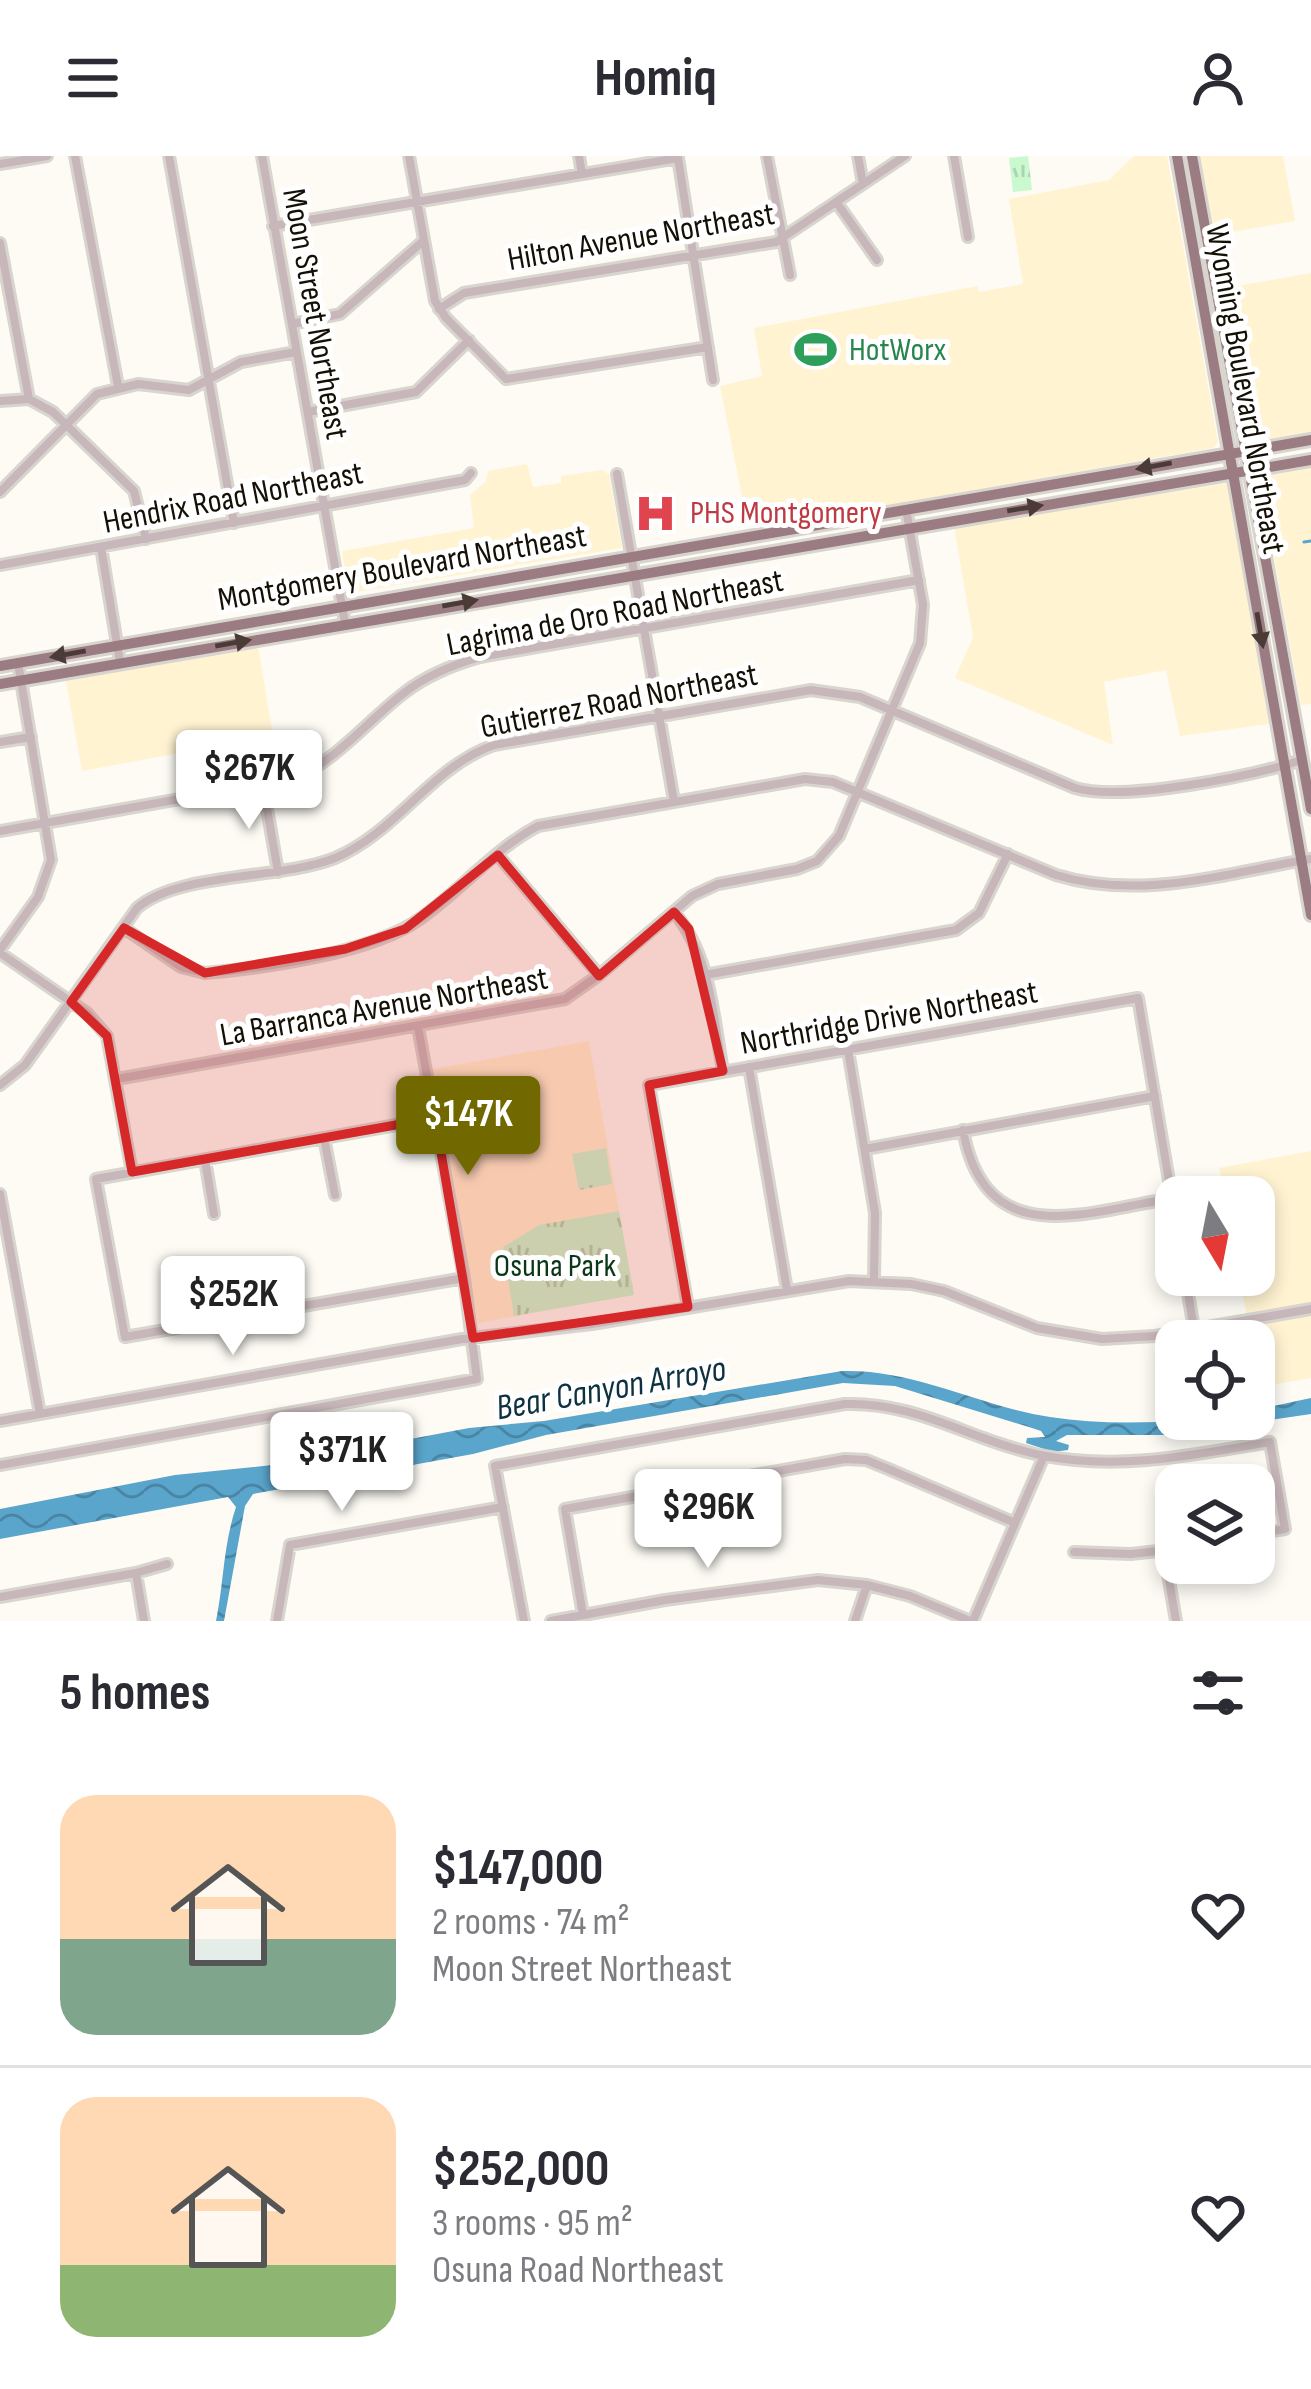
<!DOCTYPE html>
<html lang="en">
<head>
<meta charset="utf-8">
<style>
	:root { --surface:#fff; --page:#f2f2f3; --text:#2b2b33; --muted:#7c7c81; --line:#e1e1e2; --accent:#726800 }
	body { margin:0; font-family:"Sofia Sans Condensed",sans-serif; background:var(--page); color:var(--text); height:100vh; display:flex; flex-direction:column; font-size:45px; white-space:nowrap }
	* { box-sizing:border-box; margin:0 }
	p { font-size:39px; color:var(--muted) }
	.icon { flex:none; width:66px; height:66px; fill:none; stroke:currentColor; stroke-width:2; stroke-linecap:round; stroke-linejoin:round }
	.map { position:relative; height:1465px; overflow:hidden }
	.drawer { display:flex; flex-direction:column; background:var(--surface); flex:1 }
	.drawer>* { flex:none }
	.needle { width:78px; rotate:170deg }
	.buttons { position:absolute; left:1155px; top:1020px; display:grid; gap:24px }
	.buttons a { display:grid; place-items:center; width:120px; height:120px; border-radius:24px; background:var(--surface); box-shadow:0 6px 18px #0003; font-size:60px }
	.price { position:absolute; translate:-50% -102px; padding:0 27px; border-radius:12px; background:#fff; color:#222; font-size:39px; line-height:78px; filter:drop-shadow(0 3px 6px #0008) }
	.price::after { content:''; position:absolute; left:50%; top:72px; width:36px; height:27px; margin-left:-18px; background:inherit; clip-path:polygon(0 0,100% 0,50% 100%) }
	.price.active { background:var(--accent); color:#fff }
	ul { padding:0; list-style:none }
	li { display:flex; align-items:center; gap:36px; height:300px; padding:0 60px }
	li+li { border-top:3px solid var(--line) }
	li span { display:grid; place-items:center; flex:none; width:336px; height:240px; border-radius:36px; color:#555 }
	li>.icon { margin-inline-start:auto }
	span .icon { width:144px; height:144px; fill:#fffc; stroke-width:1 }
	li b { font-size:51px }
	h2 { display:flex; justify-content:space-between; align-items:center; height:144px; padding:0 60px; font-size:51px }
	header { display:flex; justify-content:space-between; align-items:center; height:156px; padding:0 60px; background:var(--surface); font-size:54px; font-weight:700 }
	.map>svg:first-child { display:block }
</style>
</head>
<body>
<header><svg class="icon" aria-label="menu" viewBox="0 0 24 24"><path d="M4 6h16M4 12h16M4 18h16"/></svg>Homiq<svg class="icon" aria-label="person" viewBox="0 0 24 24"><circle cx="12" cy="8" r="4"/><path d="M4 21q1-7 8-7t8 7"/></svg></header>
<div class="map">
<svg width="1311" height="1465" viewBox="0 0 1311 1465">
	<defs>
		<pattern id="park-tufts" width="24" height="20" patternUnits="userSpaceOnUse" patternTransform="scale(3)"><rect width="24" height="20" fill="#caf9d0"/><path d="M3 7l-1-3M5 7V3M7 7l1-3M15 17l-1-3M17 17v-4M19 17l1-3" fill="none" stroke="#add4b1"/></pattern>
		<pattern id="water-waves" width="16" height="10" patternUnits="userSpaceOnUse" patternTransform="scale(3)"><rect width="16" height="10" fill="#5aa5cc"/><path d="M0 5q4-4 8 0t8 0" fill="none" stroke="#4985a4"/></pattern>
	</defs>
	<rect width="100%" height="100%" fill="#fdfbf4"/>
	<path fill="#fff3d2" d="M1134,0H1167L1218,286L1213,292L799,365L757,369L747,366L720,230L762,220L754,172L978,130L979,136L1023,128L1009,43L1109,24Z
		M1199,0H1283L1295,65L1214,79Z
		M1311,117V277L1264,285L1255,283L1226,132Z
		M527,308L533,331L561,327V320L602,314L609,318L622,392L349,437L342,395L474,372L470,339L486,325L488,315Z
		M1311,310V548L1301,549L1259,319Z
		M1227,327L1269,568L1180,580L1166,514L1104,526L1113,589L955,522L973,481L954,371Z
		M258,490L273,580L82,615L66,525Z
		M589,885L634,1139L478,1167L433,913Z
		M1311,995V1222L1260,1231L1239,1119H1254V1041H1225L1219,1012Z"/>
	<path fill="url(#park-tufts)" d="M1028,0L1032,34L1013,36L1009,2Z
		M606,992L612,1028L579,1034L572,998Z
		M619,1055L634,1139L514,1160L503,1091L539,1069Z"/>
	<path fill="url(#water-waves)" d="M842,1215C916,1213 978,1250 1050,1261C1118,1272 1185,1263 1254,1263V1254L1311,1242V1258L1170,1279H1067L1056,1285L1069,1289L1068,1294L1053,1296L1026,1287L1027,1282L1045,1281L1041,1275L1029,1271L895,1230L843,1227L546,1279L473,1298L253,1338L245,1350L224,1465H216C224,1426 223,1390 236,1351L228,1341L0,1383V1353L175,1319L273,1309L469,1272L544,1265Z"/>
	<g fill="none" stroke-linecap="round" stroke-linejoin="round">
		<path stroke="#5aa5cc" stroke-width="3" d="M1304,386L1311,385"/>
		<defs>
			<path id="minor" d="M75,0L118,230
				M169,0L234,367
				M262,0L345,467
				M409,0L435,145L446,162L506,223L708,191
				M579,0L582,18
				M767,0L790,119
				M858,0L863,28
				M954,0L968,81
				M0,8L47,0
				M837,47L877,104
				M273,70L678,2L713,224
				M0,87L29,243
				M439,153L464,137L776,86L905,0
				M292,168L340,158L422,86
				M0,245L29,243L53,256L134,335L146,383
				M308,256L416,236L469,184
				M617,318L674,645
				M0,336L97,238L138,228L189,234L241,206L296,196
				M101,391L120,506
				M0,409L465,324L471,317
				M0,586L31,581
				M263,629L278,716
				M0,675L292,623C337,605 366,566 404,537C427,519 452,509 480,501L919,424
				M498,699L599,819
				M674,756C711,800 713,860 723,915
				M124,772L181,811L205,817C264,812 373,797 421,762C461,734 494,693 538,670L805,623L833,626L1056,719C1141,745 1226,717 1311,703
				M0,794L38,741L51,704L18,507
				M0,797L87,857L107,880L132,1016
				M705,819L956,774L979,757L1008,698
				M848,894L875,1057L874,1124
				M749,911L787,1134
				M117,923L565,843L599,819L692,740L718,728L797,713L817,705L839,680L920,487L923,449L906,353
				M0,929L25,909L137,752C179,716 280,724 335,702C397,676 431,611 494,589L811,534L860,541L1075,632C1124,646 1252,620 1302,604
				M435,962L96,1023L125,1181L464,1122
				M963,974C985,1096 1084,1057 1172,1042
				M324,982L335,1039
				M865,993L1155,940
				M205,1004L214,1058
				M0,1038L40,1258
				M1185,1119L1194,1173
				M688,1151L649,929L1138,842L1176,1066
				M0,1265L462,1183L592,1168L849,1125L911,1128L944,1135L1037,1172L1102,1183L1155,1180L1311,1153
				M0,1309L477,1223L464,1122L418,871
				M1164,1395L1176,1465
				M1074,1396L1131,1398L1176,1393
				M136,1417L167,1408
				M0,1441L136,1417L144,1465
				M583,1459L565,1353L845,1303L866,1304L886,1312L1015,1367
				M277,1465L290,1389L503,1351
				M524,1465L495,1310L845,1248C919,1246 969,1284 1040,1299C1118,1315 1193,1299 1270,1286L1285,1373L1254,1378
				M551,1465L665,1444L818,1424L867,1429L910,1440L970,1465
				M855,1465L867,1429
				M973,1465L1044,1300"/>
			<path id="major" d="M1177,0L1311,759
				M1192,0L1311,653
				M0,510L1311,284
				M0,528L1311,304"/>
		</defs>
		<use href="#minor" stroke="#d8d5ce" stroke-width="14"/>
		<use href="#major" stroke="#d8d5ce" stroke-width="16"/>
		<use href="#minor" stroke="#c7b6ba" stroke-width="8"/>
		<use href="#major" stroke="#9b7c83" stroke-width="10"/>
	</g>
	<defs><path id="oneway-solid" d="M-6-.8H1V-3.2L6.5 0L1 3.2V.8H-6Z" transform="scale(3)"/></defs>
	<g fill="#4a3b37">
		<use href="#oneway-solid" transform="translate(1154 310) rotate(170)"/>
		<use href="#oneway-solid" transform="translate(1025 352) rotate(-9)"/>
		<use href="#oneway-solid" transform="translate(460 447) rotate(-10)"/>
		<use href="#oneway-solid" transform="translate(1260 474) rotate(80)"/>
		<use href="#oneway-solid" transform="translate(233 487) rotate(-10)"/>
		<use href="#oneway-solid" transform="translate(68 498) rotate(170)"/>
	</g>
	<path fill="#d62828" fill-opacity="0.2" stroke="#d62828" stroke-width="9" stroke-linejoin="round" d="M498,699L599,820L674,756L689,773L723,915L649,929L688,1151L473,1182L435,962L132,1016L107,880L71,846L124,772L205,817L345,793L405,773Z"/>
	<defs>
		<symbol id="stadium-bare" viewBox="-9 -9 18 18"><path d="M0-5a6.5 5 0 1 0 0 10a6.5 5 0 1 0 0-10ZM-3.5-1.8h7v3.6h-7Z" fill="#2e9e5b" stroke="#fff" stroke-width="2.5" paint-order="stroke"/></symbol>
		<symbol id="hospital-bare" viewBox="-9 -9 18 18"><path d="M-5-5h3v3.5h4V-5h3V5h-3V1.5h-4V5h-3Z" fill="#e0444e" stroke="#fff" stroke-width="2.5" paint-order="stroke"/></symbol>
	</defs>
	<g fill-rule="evenodd">
		<use href="#stadium-bare" x="786" y="164" width="59" height="59"/>
		<use href="#hospital-bare" x="626" y="328" width="59" height="59"/>
	</g>
	<g text-anchor="middle" dominant-baseline="central" stroke-width="10" stroke-linejoin="round" paint-order="stroke">
		<g font-size="33" fill="#141005" stroke="#fff">
			<text transform="translate(641 81) rotate(-10)">Hilton Avenue Northeast</text>
			<text transform="translate(315 158) rotate(80)">Moon Street Northeast</text>
			<text transform="translate(1245 233) rotate(80)">Wyoming Boulevard Northeast</text>
			<text transform="translate(233 342) rotate(-11)">Hendrix Road Northeast</text>
			<text transform="translate(402 412) rotate(-10)">Montgomery Boulevard Northeast</text>
			<text transform="translate(615 457) rotate(-11)">Lagrima de Oro Road Northeast</text>
			<text transform="translate(619 545) rotate(-11)">Gutierrez Road Northeast</text>
			<text transform="translate(384 851) rotate(-10)">La Barranca Avenue Northeast</text>
			<text transform="translate(889 862) rotate(-10)">Northridge Drive Northeast</text>
		</g>
		<g font-size="33" fill="#27864d" stroke="#fff" text-anchor="start">
			<text x="849" y="194">HotWorx</text>
		</g>
		<g font-size="33" fill="#be3a42" stroke="#fff" text-anchor="start">
			<text x="690" y="357">PHS Montgomery</text>
		</g>
		<g font-size="33" fill="#0a3716" stroke="#fff">
			<text x="555" y="1110">Osuna Park</text>
		</g>
		<g font-size="36" font-style="italic" fill="#0e3142" stroke="#fff">
			<text transform="translate(611 1233) rotate(-10)">Bear Canyon Arroyo</text>
		</g>
	</g>
</svg>
<div class="buttons">
<a><svg class="needle" viewBox="-14 -14 28 28"><path d="M0-13l5 13h-10z" fill="#e53935"/><path d="M0 13l5-13h-10z" fill="#7c7c81"/></svg></a>
<a><svg class="icon" aria-label="locate" viewBox="0 0 24 24"><circle cx="12" cy="12" r="6"/><path d="M12 2v4M12 18v4M2 12h4M18 12h4"/></svg></a>
<a><svg class="icon" aria-label="layers" viewBox="0 0 24 24"><path d="M12 4l9 5-9 5-9-5zM3 14l9 5 9-5"/></svg></a>
</div>
<b class="price" style="left:249px;top:676px">$267K</b>
<b class="price active" style="left:468px;top:1022px">$147K</b>
<b class="price" style="left:233px;top:1202px">$252K</b>
<b class="price" style="left:342px;top:1358px">$371K</b>
<b class="price" style="left:708px;top:1415px">$296K</b>
</div>
<section class="drawer">
<h2>5 homes<svg class="icon" aria-label="filters" viewBox="0 0 24 24"><path d="M4 7h16M4 17h16"/><circle cx="9" cy="7" r="2"/><circle cx="15" cy="17" r="2"/></svg></h2>
<ul>
<li><span style="background:linear-gradient(#ffd9b3 60%,#7fa58c 0)"><svg class="icon" aria-label="home" viewBox="0 0 24 24"><path d="M3 11l9-7 9 7M6 9v11h12V9"/></svg></span><div><b>$147,000</b><p>2 rooms · 74 m²</p><p>Moon Street Northeast</p></div><svg class="icon" aria-label="heart" viewBox="0 0 24 24"><path d="M12 20l-8-8c-3-5 5-10 8-4 3-6 11-1 8 4z"/></svg></li>
<li><span style="background:linear-gradient(#ffd9b3 70%,#8fb573 0)"><svg class="icon" aria-label="home" viewBox="0 0 24 24"><path d="M3 11l9-7 9 7M6 9v11h12V9"/></svg></span><div><b>$252,000</b><p>3 rooms · 95 m²</p><p>Osuna Road Northeast</p></div><svg class="icon" aria-label="heart" viewBox="0 0 24 24"><path d="M12 20l-8-8c-3-5 5-10 8-4 3-6 11-1 8 4z"/></svg></li>
</ul>
</section>
</body>
</html>
